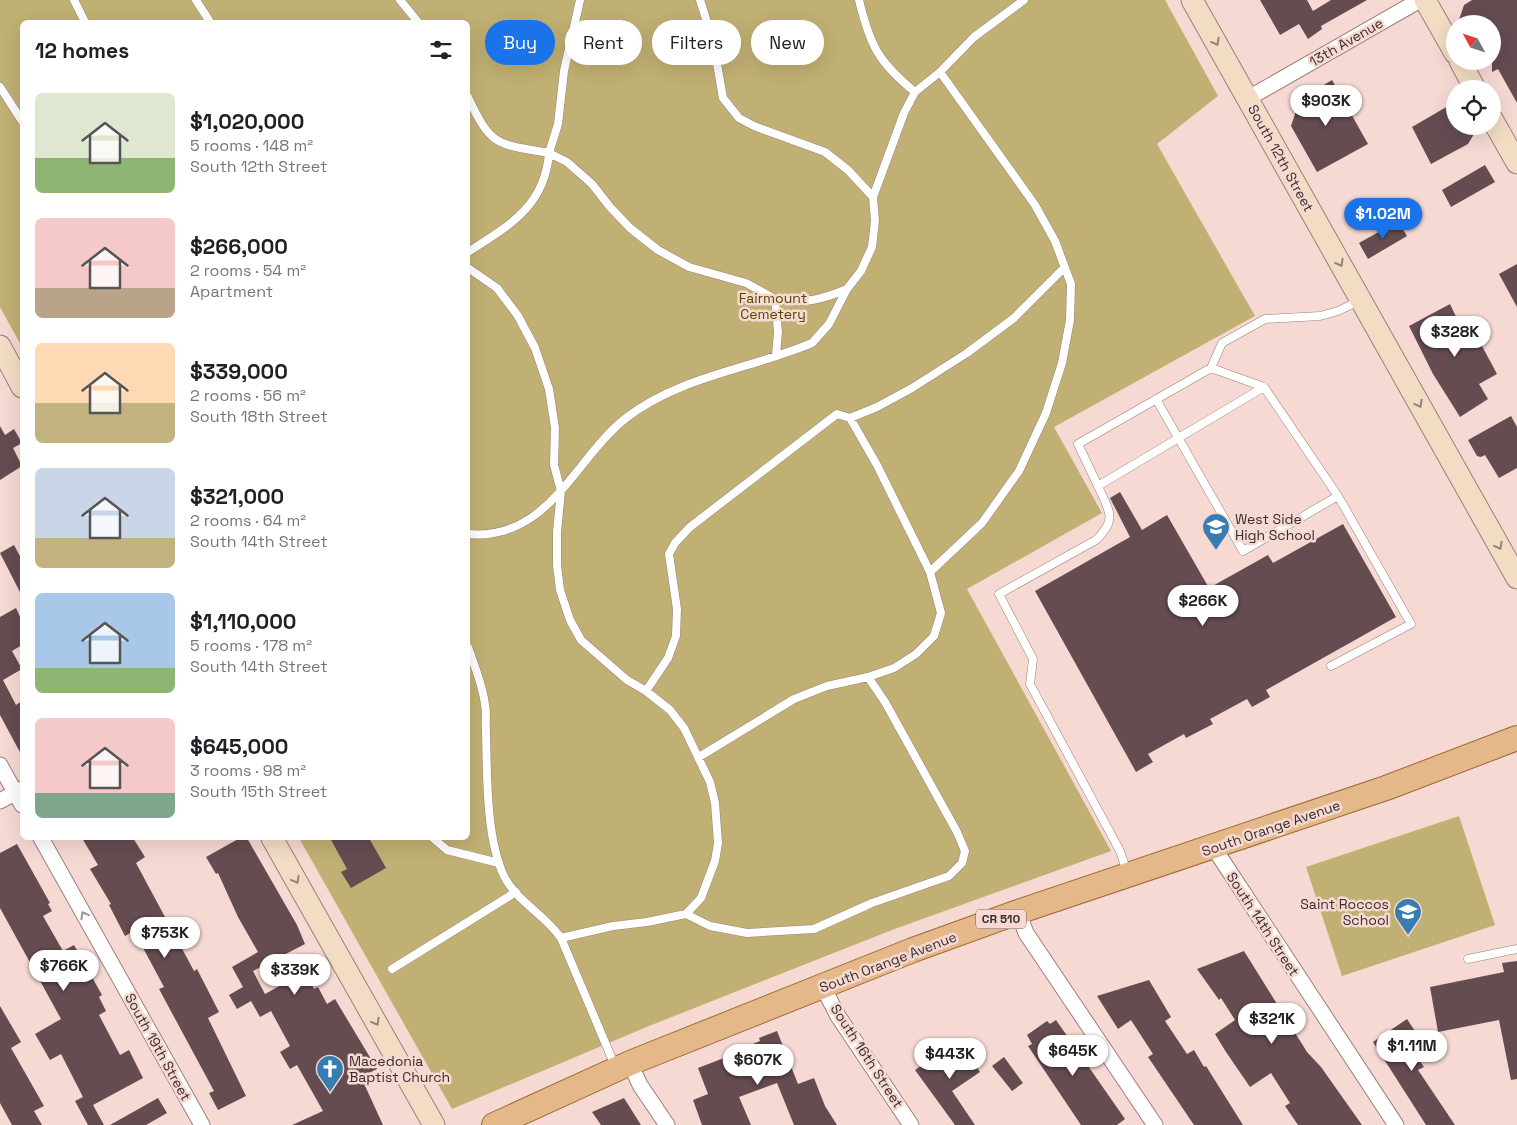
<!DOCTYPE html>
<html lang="en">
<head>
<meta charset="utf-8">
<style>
	:root { --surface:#fff; --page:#f6f6f6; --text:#202124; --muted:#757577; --accent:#1a73e8 }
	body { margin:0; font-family:"Space Grotesk",sans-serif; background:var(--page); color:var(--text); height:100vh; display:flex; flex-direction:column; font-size:19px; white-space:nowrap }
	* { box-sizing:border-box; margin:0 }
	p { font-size:16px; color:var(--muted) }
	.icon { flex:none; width:28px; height:28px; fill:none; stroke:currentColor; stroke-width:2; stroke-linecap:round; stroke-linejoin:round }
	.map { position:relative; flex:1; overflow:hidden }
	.drawer { position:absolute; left:20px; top:20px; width:450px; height:820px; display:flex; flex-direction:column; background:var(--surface); border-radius:8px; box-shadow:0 5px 20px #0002 }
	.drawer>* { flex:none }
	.top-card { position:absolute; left:485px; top:20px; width:475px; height:45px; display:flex; gap:10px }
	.needle { width:32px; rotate:310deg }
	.tools { position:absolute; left:1446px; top:15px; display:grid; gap:10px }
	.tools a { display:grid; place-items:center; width:55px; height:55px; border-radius:50%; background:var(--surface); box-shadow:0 5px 20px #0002; font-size:25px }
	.price { position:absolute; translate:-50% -42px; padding:0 11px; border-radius:18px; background:#fff; color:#222; font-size:16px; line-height:32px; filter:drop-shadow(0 1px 2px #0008) }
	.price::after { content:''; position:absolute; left:50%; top:30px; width:15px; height:11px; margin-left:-8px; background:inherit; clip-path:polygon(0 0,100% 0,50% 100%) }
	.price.active { background:var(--accent); color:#fff }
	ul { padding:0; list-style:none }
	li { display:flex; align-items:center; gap:15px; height:125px; padding:0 15px }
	li span { display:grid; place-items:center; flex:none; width:140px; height:100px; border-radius:8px; color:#555 }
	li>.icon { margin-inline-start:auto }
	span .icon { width:60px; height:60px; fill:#fffc; stroke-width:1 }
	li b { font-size:21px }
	h2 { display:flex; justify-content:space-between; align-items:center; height:60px; padding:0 15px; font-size:21px }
	.tag { padding:0 18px; border-radius:22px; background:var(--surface); box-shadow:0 5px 20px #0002; font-size:18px; line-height:45px }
	.tag.active { background:var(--accent); color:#fff }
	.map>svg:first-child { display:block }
</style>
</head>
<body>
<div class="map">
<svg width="1517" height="1125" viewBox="0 0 1517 1125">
	<rect width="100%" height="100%" fill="#f6d9d2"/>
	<path fill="#c1b073" d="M0,0H1165L1218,96L1157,144L1255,316L1054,427L1102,513L967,589L1111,851L892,930L649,1026L452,1109L299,838H468V22H22V347L0,307Z
		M1459,816L1495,925L1342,976L1306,867Z"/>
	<path fill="#644c51" d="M1260,0H1307L1313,11L1331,0H1367L1321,26L1322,29L1308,39L1299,24L1280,35Z
		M1472,0H1517V103L1498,69L1492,72V24H1465L1459,20L1464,5Z
		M1332,80L1368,144L1317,172L1291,126L1300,99Z
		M1455,102V126H1469L1474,134L1468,144L1431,164L1412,127Z
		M1485,165L1495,182L1451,207L1442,190Z
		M1398,221L1407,236L1368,259L1359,243Z
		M1517,264V307L1499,274Z
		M1450,304L1459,323L1467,318L1497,374L1479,384L1488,399L1460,417L1433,374L1409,326Z
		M1511,416L1517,427V468L1499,478L1485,455L1481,457L1477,456L1468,440Z
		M0,426L5,435L14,429L22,443L13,448L22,466L0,480Z
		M1120,492L1142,530L1167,515L1209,588L1268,555L1273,563L1343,524L1396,617L1266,690L1270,697L1252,707L1247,699L1210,719L1213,724L1186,738L1184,734L1148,754L1153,762L1136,772L1035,591L1130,537L1110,498Z
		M14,545L22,560V596L0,553Z
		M16,608L22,621V645L12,651L22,669L3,680L16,705L22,701V756L0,715V617Z
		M82,838H133L145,857L136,863L194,971L197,969L219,1012L208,1018L246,1096L218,1110L209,1093L214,1091L159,989L164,987L134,931L125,936L109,905L111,904L90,869L98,865Z
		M240,838H247L297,925L305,944L253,971L265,994L305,972L314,989L318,987L327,1004L335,999L377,1069L361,1077L383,1125H292L323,1111L297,1065L290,1069L280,1052L290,1046L271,1011L260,1017L251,1001L237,1009L229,995L243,987L232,967L258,952L238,917L218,873L216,874L206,857Z
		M330,838H369L386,868L351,888L341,872L347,869Z
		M17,844L50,903L48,904L52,911L43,916L63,951L74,945L102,995L99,997L106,1011L99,1015L120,1055L129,1050L143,1078L93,1105L104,1125H88L75,1101L83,1097L61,1054L50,1060L35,1034L61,1019L0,908V853Z
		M1244,951L1307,1052L1321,1067L1362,1125H1298L1285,1106L1290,1103L1271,1073L1250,1087L1226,1052L1215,1034L1235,1020L1221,998L1219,1000L1197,969Z
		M1517,961V1079L1511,1080L1499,1020L1438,1032L1430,987L1504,972L1502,963Z
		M1149,980L1171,1017L1165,1021L1187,1054L1194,1050L1204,1067L1206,1066L1243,1125H1194L1148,1057L1153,1054L1131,1020L1118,1029L1097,996Z
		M0,1006L21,1042L11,1048L44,1106L34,1111L42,1125H12L0,1103Z
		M1407,1019L1425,1046L1423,1048L1426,1051L1417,1057L1424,1067L1418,1070L1455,1125H1426L1373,1042Z
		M1056,1020L1125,1119L1117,1125H1081L1028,1046L1032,1044L1027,1035L1047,1021L1050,1024Z
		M777,1031L798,1084L814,1078L825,1106L837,1125H794L777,1083L739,1097L751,1125H702L693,1100L708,1094L698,1068L742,1051L741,1049L760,1041L759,1038Z
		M959,1040L980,1072L952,1091L975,1125H955L915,1070Z
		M1004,1057L1023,1083L1012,1091L992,1066Z
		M158,1098L167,1113L146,1125H110Z
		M624,1098L641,1125H601L592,1112Z"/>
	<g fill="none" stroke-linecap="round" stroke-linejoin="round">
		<defs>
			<path id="lane" d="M74,0L85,22
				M196,0L210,22
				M400,0L418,22
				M580,0L564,71L558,124L549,153L567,162L592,184L610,207L630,228L658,250L689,267L746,283L775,299
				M700,0L713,41L723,98L739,118L754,126L825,152L848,170L873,197
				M859,0C870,45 878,62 915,92
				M0,87L22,121
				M468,97C491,147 497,144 549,153C545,206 509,226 468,252
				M468,268L497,288L518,316L535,348L549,389L555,428L554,465L561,491L557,532V565L560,590L570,620L581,640L627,680L646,691L670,710L684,728L710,782L715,803L718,843L715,861L701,898L686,914L647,922L613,926L561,938
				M776,355L778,332L775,299C804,304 821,300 847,289
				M1211,368L1264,387L1338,496L1411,624L1331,666
				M1156,399L1243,551L1338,496
				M1098,486L1078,444L1211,368L1222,343L1265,319L1320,316L1338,311L1359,301
				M468,534C549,541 574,459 626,418C680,376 751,369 812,343L829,324L847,289L861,271L872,247L875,221L873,197L904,113L915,92L940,72L974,37L1024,0
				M930,572L982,523L1019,471L1046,413L1062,363L1070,320L1071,284L1055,241L1035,205L940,72
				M468,647C474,665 483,685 485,705C487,713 485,723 486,731C487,774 486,835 503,874C515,901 545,914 561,938L615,1066
				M646,691L668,658L676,636L677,609L669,554L675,543L690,527L837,414L850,418L877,407L912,388L967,353L1014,318L1064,268
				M699,757L794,699L827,686L868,677L894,668L916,654L934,636L941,613L930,572L877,465L850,418
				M433,838L447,850L499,863
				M1127,872L1120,851L1030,684L1033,659L999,594L1096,540C1118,519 1109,511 1098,486L1264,387
				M686,914L710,926L747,933L814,929L872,903L949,876L962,863L965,851L957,832L885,702L868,677
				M1468,959L1517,949
				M392,969L516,892"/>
			<path id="street" d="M1247,99L1420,0
				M0,765L22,805
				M0,801L22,789
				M41,838L202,1125
				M1214,848L1396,1125
				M1018,912L1026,933L1155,1125
				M823,987L838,1016L911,1125
				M630,1063L640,1085L667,1125"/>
			<path id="secondary" d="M1192,0L1517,578
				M1425,0L1455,53
				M1460,61L1475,89
				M1492,119L1517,163
				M0,346L22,387
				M272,838L434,1125"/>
			<path id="primary" d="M494,1125L630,1063L913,950L1018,912L1386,788L1517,738"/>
		</defs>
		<use href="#lane" stroke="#9a807a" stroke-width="9"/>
		<use href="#street" stroke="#9a807a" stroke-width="17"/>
		<use href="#secondary" stroke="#9a807a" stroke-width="23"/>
		<use href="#primary" stroke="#9c6935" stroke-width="26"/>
		<use href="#lane" stroke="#fff" stroke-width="8"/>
		<use href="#street" stroke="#fff" stroke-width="15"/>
		<use href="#secondary" stroke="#f2dcc4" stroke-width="21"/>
		<use href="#primary" stroke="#e4b889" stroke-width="24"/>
	</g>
	<defs><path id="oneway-chevron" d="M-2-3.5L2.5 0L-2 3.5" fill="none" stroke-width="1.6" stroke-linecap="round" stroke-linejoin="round" transform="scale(1.25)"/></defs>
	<g stroke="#958578">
		<use href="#oneway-chevron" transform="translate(1216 42) rotate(61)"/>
		<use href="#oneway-chevron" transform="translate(1340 263) rotate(61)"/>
		<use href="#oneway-chevron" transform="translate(1419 404) rotate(61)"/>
		<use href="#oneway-chevron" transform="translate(1499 546) rotate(61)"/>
		<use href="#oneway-chevron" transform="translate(296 880) rotate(61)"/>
		<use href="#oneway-chevron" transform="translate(376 1022) rotate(61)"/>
	</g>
	<use stroke="#9c9695" href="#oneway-chevron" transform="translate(84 915) rotate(-119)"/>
	<defs>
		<symbol id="school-pin" viewBox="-11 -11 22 30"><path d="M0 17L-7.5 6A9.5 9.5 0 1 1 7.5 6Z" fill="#377db2" stroke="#f6d9d2"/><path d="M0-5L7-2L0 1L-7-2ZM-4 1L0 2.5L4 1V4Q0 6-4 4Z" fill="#fff"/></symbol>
		<symbol id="church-pin" viewBox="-11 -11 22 30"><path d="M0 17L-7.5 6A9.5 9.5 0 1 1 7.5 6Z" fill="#377db2" stroke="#f6d9d2"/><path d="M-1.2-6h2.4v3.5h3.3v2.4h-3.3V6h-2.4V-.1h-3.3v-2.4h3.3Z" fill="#fff"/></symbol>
	</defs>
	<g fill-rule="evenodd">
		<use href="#school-pin" x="1200" y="511" width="32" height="43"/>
		<use href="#school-pin" x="1392" y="896" width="32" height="43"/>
		<use href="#church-pin" x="314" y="1053" width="32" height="43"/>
	</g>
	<g text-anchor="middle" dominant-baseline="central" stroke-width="5" stroke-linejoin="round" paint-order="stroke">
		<rect fill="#f6d9d2" stroke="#71615d" stroke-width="1" x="976" y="909.5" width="50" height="19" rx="4"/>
		<g font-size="12" font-weight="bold" fill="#382e2b">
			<text x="1001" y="919">CR 510</text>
		</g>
		<g font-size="14" fill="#382e2b" stroke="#f6d9d2">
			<text transform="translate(1346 42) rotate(-30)">13th Avenue</text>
			<text transform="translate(1281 158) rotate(61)">South 12th Street</text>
			<text transform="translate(1271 828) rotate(-19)">South Orange Avenue</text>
			<text transform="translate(1263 924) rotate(57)">South 14th Street</text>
			<text transform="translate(888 962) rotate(-21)">South Orange Avenue</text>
			<text transform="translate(158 1047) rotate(61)">South 19th Street</text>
			<text transform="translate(867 1056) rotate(57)">South 16th Street</text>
		</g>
		<g font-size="14" fill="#564600" stroke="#f6d9d2">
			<text x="773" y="298">Fairmount<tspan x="773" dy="16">Cemetery</tspan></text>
		</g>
		<g font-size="14" fill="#382e2b" stroke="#f6d9d2" text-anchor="start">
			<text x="1235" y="519">West Side<tspan x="1235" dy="16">High School</tspan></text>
			<text x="1389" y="904" text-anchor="end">Saint Roccos<tspan x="1389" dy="16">School</tspan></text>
			<text x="349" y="1061">Macedonia<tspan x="349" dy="16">Baptist Church</tspan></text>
		</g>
	</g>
</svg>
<div class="tools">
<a><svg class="needle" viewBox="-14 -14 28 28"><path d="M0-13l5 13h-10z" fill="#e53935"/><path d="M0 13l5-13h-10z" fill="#757577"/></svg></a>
<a><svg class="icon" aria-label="locate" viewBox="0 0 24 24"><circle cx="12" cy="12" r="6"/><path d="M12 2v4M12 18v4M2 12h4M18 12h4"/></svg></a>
</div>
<b class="price" style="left:1326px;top:127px">$903K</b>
<b class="price active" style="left:1383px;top:240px">$1.02M</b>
<b class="price" style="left:1455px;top:358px">$328K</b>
<b class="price" style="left:1203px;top:627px">$266K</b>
<b class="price" style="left:165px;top:959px">$753K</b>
<b class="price" style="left:64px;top:992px">$766K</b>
<b class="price" style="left:295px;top:996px">$339K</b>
<b class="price" style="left:1272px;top:1045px">$321K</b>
<b class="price" style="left:1412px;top:1072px">$1.11M</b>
<b class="price" style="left:1073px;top:1077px">$645K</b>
<b class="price" style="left:950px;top:1080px">$443K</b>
<b class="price" style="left:758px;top:1086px">$607K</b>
<div class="top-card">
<a class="tag active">Buy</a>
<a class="tag">Rent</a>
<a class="tag">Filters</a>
<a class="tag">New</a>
</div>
<section class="drawer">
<h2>12 homes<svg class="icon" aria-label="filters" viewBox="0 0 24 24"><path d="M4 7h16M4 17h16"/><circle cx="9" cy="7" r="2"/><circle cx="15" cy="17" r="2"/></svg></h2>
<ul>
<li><span style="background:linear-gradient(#dfe7d0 65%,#8fb573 0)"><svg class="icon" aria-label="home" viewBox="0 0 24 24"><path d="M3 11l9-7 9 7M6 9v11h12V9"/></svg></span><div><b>$1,020,000</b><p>5 rooms · 148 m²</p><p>South 12th Street</p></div></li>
<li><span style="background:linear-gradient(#f6c9c9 70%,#b9a48a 0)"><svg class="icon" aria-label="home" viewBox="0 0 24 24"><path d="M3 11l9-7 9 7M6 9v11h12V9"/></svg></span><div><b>$266,000</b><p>2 rooms · 54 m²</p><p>Apartment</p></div></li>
<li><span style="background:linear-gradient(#ffd9b3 60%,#c2b280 0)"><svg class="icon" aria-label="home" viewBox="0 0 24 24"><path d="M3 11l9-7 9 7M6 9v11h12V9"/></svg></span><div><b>$339,000</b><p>2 rooms · 56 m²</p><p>South 18th Street</p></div></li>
<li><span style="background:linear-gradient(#c9d6e8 70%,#c2b280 0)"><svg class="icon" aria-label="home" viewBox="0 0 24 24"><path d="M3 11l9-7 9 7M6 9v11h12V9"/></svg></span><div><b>$321,000</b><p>2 rooms · 64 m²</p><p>South 14th Street</p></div></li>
<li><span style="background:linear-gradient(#a9c7e8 75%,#8fb573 0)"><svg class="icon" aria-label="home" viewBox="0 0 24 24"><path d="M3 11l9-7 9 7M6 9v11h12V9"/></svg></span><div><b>$1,110,000</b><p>5 rooms · 178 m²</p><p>South 14th Street</p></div></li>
<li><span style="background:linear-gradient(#f6c9c9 75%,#7fa58c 0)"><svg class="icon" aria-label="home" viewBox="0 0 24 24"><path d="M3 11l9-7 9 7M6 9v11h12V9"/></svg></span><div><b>$645,000</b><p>3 rooms · 98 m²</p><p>South 15th Street</p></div></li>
</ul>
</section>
</div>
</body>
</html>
